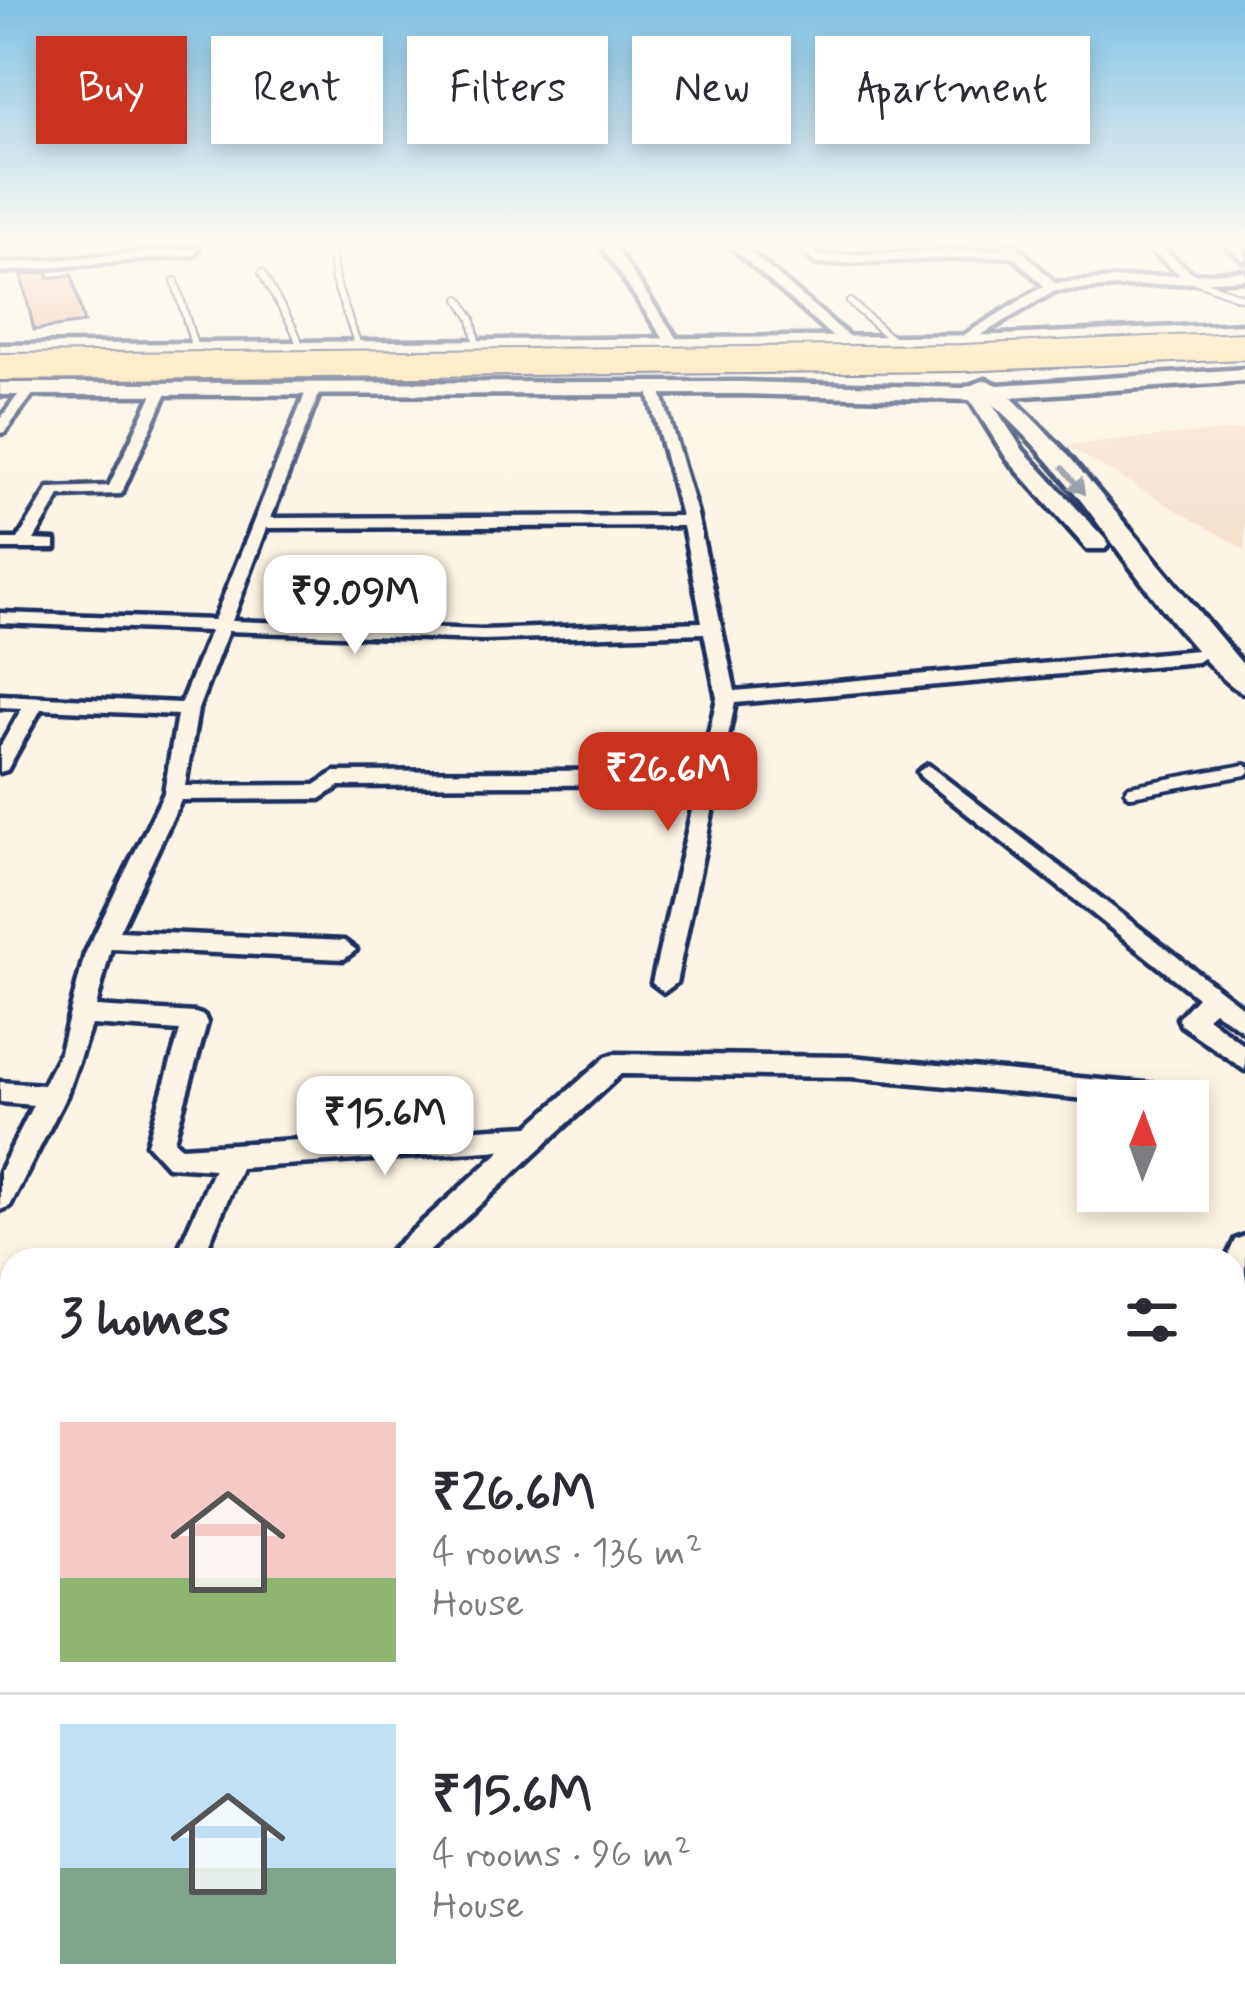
<!DOCTYPE html>
<html lang="en">
<head>
<meta charset="utf-8">
<style>
	:root { --surface:#fff; --page:#f7f7f7; --text:#2b2b33; --muted:#7c7c81; --line:#e1e1e2; --accent:#c8321e }
	body { margin:0; font-family:Mynerve,sans-serif; background:var(--page); color:var(--text); height:100vh; display:flex; flex-direction:column; font-size:45px; white-space:nowrap }
	* { box-sizing:border-box; margin:0 }
	p { font-size:39px; color:var(--muted) }
	.icon { flex:none; width:66px; height:66px; fill:none; stroke:currentColor; stroke-width:2; stroke-linecap:round; stroke-linejoin:round }
	.map { position:relative; flex:1; overflow:hidden }
	.details { position:absolute; left:0px; top:1248px; width:1245px; height:768px; display:flex; flex-direction:column; background:var(--surface); border-radius:36px 36px 0 0; box-shadow:0 6px 18px #0003 }
	.details>* { flex:none }
	.banner { position:absolute; left:36px; top:36px; width:1173px; height:108px; display:flex; gap:24px }
	.needle { width:78px; rotate:1deg }
	.buttons { position:absolute; left:1077px; top:1080px; display:grid; gap:24px }
	.buttons a { display:grid; place-items:center; width:132px; height:132px; border-radius:0px; background:var(--surface); box-shadow:0 6px 18px #0003; font-size:60px }
	.price { position:absolute; translate:-50% -102px; padding:0 27px; border-radius:24px; background:#fff; color:#222; font-size:39px; line-height:78px; filter:drop-shadow(0 3px 6px #0008) }
	.price::after { content:''; position:absolute; left:50%; top:72px; width:36px; height:27px; margin-left:-18px; background:inherit; clip-path:polygon(0 0,100% 0,50% 100%) }
	.price.on { background:var(--accent); color:#fff }
	ul { padding:0; list-style:none }
	li { display:flex; align-items:center; gap:36px; height:300px; padding:0 60px }
	li+li { border-top:3px solid var(--line) }
	li span { display:grid; place-items:center; flex:none; width:336px; height:240px; border-radius:0px; color:#555 }
	li>.icon { margin-inline-start:auto }
	span .icon { width:144px; height:144px; fill:#fffc; stroke-width:1 }
	li b { font-size:51px }
	h2 { display:flex; justify-content:space-between; align-items:center; height:144px; padding:0 60px; font-size:51px }
	.pill { padding:0 42px; border-radius:0px; background:var(--surface); box-shadow:0 6px 18px #0003; font-size:42px; line-height:108px }
	.pill.on { background:var(--accent); color:#fff }
	.map>svg:first-child { display:block }
</style>
</head>
<body>
<div class="map">
<svg width="1245" height="2016" viewBox="0 0 1245 2016">
	<rect width="100%" height="100%" fill="#fcf5e5"/>
	<filter id="ink" filterUnits="userSpaceOnUse"><feTurbulence type="fractalNoise" baseFrequency=".00833" numOctaves="2"/><feDisplacementMap in="SourceGraphic" scale="24" xChannelSelector="R" yChannelSelector="G"/><feConvolveMatrix kernelMatrix="1 2 1 2 8 2 1 2 1" color-interpolation-filters="sRGB"/></filter>
	<g filter="url(#ink)">
		<path fill="#f6e1ce" d="M1245,429V550L1065,445Z"/>
		<path fill="#e7b29a" stroke="#1b2f5e" stroke-width="3" d="M48,272V278L72,275L84,323L34,330L21,275Z"/>
		<g fill="none" stroke-linecap="round" stroke-linejoin="round">
			<defs>
				<path id="lane-far1" d="M331,251L335,281L359,348
					M262,273C273,298 298,327 300,349
					M1192,279L1245,299
					M175,281L196,352
					M460,299L472,319L477,346
					M850,302L895,342"/>
				<path id="lane" d="M1131,791L1245,770"/>
				<path id="street" d="M600,244H612L681,344L679,347H669Z
					M728,244H741L853,340V346H843Z
					M797,244H809L819,256L1006,249L1002,244H1015L1055,283L1180,275L1143,244H1156L1194,274L1245,271V279L1055,291L964,345L959,344V338L1044,286L1013,256L816,264Z
					M1223,244H1236L1245,251V261Z
					M199,248L195,255L0,272V264Z
					M157,385L169,388L121,494L60,496L34,540L55,541V549H0V539H18L49,488L109,486Z
					M314,385L321,389L271,518L681,516L647,388L659,385L696,510L735,691L1197,650L1206,656L1197,662L735,703L676,983L664,992L652,983L698,784L340,786L320,799L181,800L119,931L344,941L356,950L344,959L111,948L96,1007L195,1013L204,1016L207,1023L174,1140L181,1147L529,1126L606,1057L615,1054L851,1057L1167,1086L1176,1089L1177,1101H1108L851,1077L621,1074L420,1260H386L390,1251L502,1150L241,1168L202,1260H174L214,1169L167,1166L147,1144L180,1031L91,1025L66,1096L10,1206L0,1210V1171L33,1105L0,1102V1082L43,1085L60,1052L85,954L164,793L177,715L41,709L7,770L0,772V747L22,708L0,707V695L181,703L210,631L0,623V613L214,620L307,389ZM683,526L702,622L483,630L232,621L267,528ZM228,631L483,640L704,633L717,698L701,770L335,772L315,785L185,786L198,709Z
					M25,386L37,389L5,432L0,433V419Z
					M928,765L1245,1009V1032L1214,1011L1207,1017L1245,1046V1070L1181,1025L1178,1018L1197,997L921,777L918,772Z
					M1245,1236V1280L1233,1288V1260H1226L1235,1240Z
					M12,1788V1839L0,1844V1793Z
					M755,2004H797L792,2016H750Z"/>
				<path id="secondary" d="M1245,324V336L1001,347L0,357V345L1001,335Z
					M1245,369V381L1011,397L1062,448L1245,667V693C1211,684 1107,533 1079,498C1052,464 1024,432 992,403L1023,450L1105,539L1108,544L1105,549H1087L1007,459L970,400L742,394L0,395V383L742,382L963,388L986,380L998,385Z"/>
			</defs>
			<use href="#lane-far1" stroke="#1b2f5e" stroke-width="10"/>
			<use href="#lane" stroke="#1b2f5e" stroke-width="18"/>
			<use href="#street" stroke="#1b2f5e" stroke-width="9"/>
			<use href="#secondary" stroke="#1b2f5e" stroke-width="9"/>
			<use href="#lane-far1" stroke="#fcf5e5" stroke-width="6"/>
			<use href="#lane" stroke="#fcf5e5" stroke-width="10"/>
			<use href="#street" fill="#fcf5e5" fill-rule="evenodd"/>
			<use href="#secondary" fill="#fcf5e5" fill-rule="evenodd"/>
			<defs>
				<path id="highway-bridge" d="M0,367L962,358L1245,346"/>
			</defs>
			<use href="#highway-bridge" stroke="#1b2f5e" stroke-width="30" stroke-linecap="butt"/>
			<use href="#highway-bridge" stroke="#fedd96" stroke-width="26"/>
		</g>
		<defs><path id="oneway-solid" d="M-6-.8H1V-3.2L6.5 0L1 3.2V.8H-6Z" transform="scale(3)"/></defs>
		<use fill="#8c92a2" href="#oneway-solid" transform="translate(1073 480) rotate(51)"/>
	</g>
	<linearGradient id="sky" x2="0" y2="1"><stop stop-color="#80c1e4"/><stop offset="0.46" stop-color="#fefaf3"/><stop offset="1" stop-color="#fefaf3" stop-opacity="0"/></linearGradient>
	<rect width="1245" height="526" fill="url(#sky)"/>
</svg>
<div class="buttons">
<a><svg class="needle" viewBox="-14 -14 28 28"><path d="M0-13l5 13h-10z" fill="#e53935"/><path d="M0 13l5-13h-10z" fill="#7c7c81"/></svg></a>
</div>
<b class="price" style="left:355px;top:657px">₹9.09M</b>
<b class="price on" style="left:668px;top:834px">₹26.6M</b>
<b class="price" style="left:385px;top:1178px">₹15.6M</b>
<div class="banner">
<a class="pill on">Buy</a>
<a class="pill">Rent</a>
<a class="pill">Filters</a>
<a class="pill">New</a>
<a class="pill">Apartment</a>
</div>
<section class="details">
<h2>3 homes<svg class="icon" aria-label="filters" viewBox="0 0 24 24"><path d="M4 7h16M4 17h16"/><circle cx="9" cy="7" r="2"/><circle cx="15" cy="17" r="2"/></svg></h2>
<ul>
<li><span style="background:linear-gradient(#f6c9c9 65%,#8fb573 0)"><svg class="icon" aria-label="home" viewBox="0 0 24 24"><path d="M3 11l9-7 9 7M6 9v11h12V9"/></svg></span><div><b>₹26.6M</b><p>4 rooms · 136 m²</p><p>House</p></div></li>
<li><span style="background:linear-gradient(#bfe0f5 60%,#7fa58c 0)"><svg class="icon" aria-label="home" viewBox="0 0 24 24"><path d="M3 11l9-7 9 7M6 9v11h12V9"/></svg></span><div><b>₹15.6M</b><p>4 rooms · 96 m²</p><p>House</p></div></li>
</ul>
</section>
</div>
</body>
</html>
